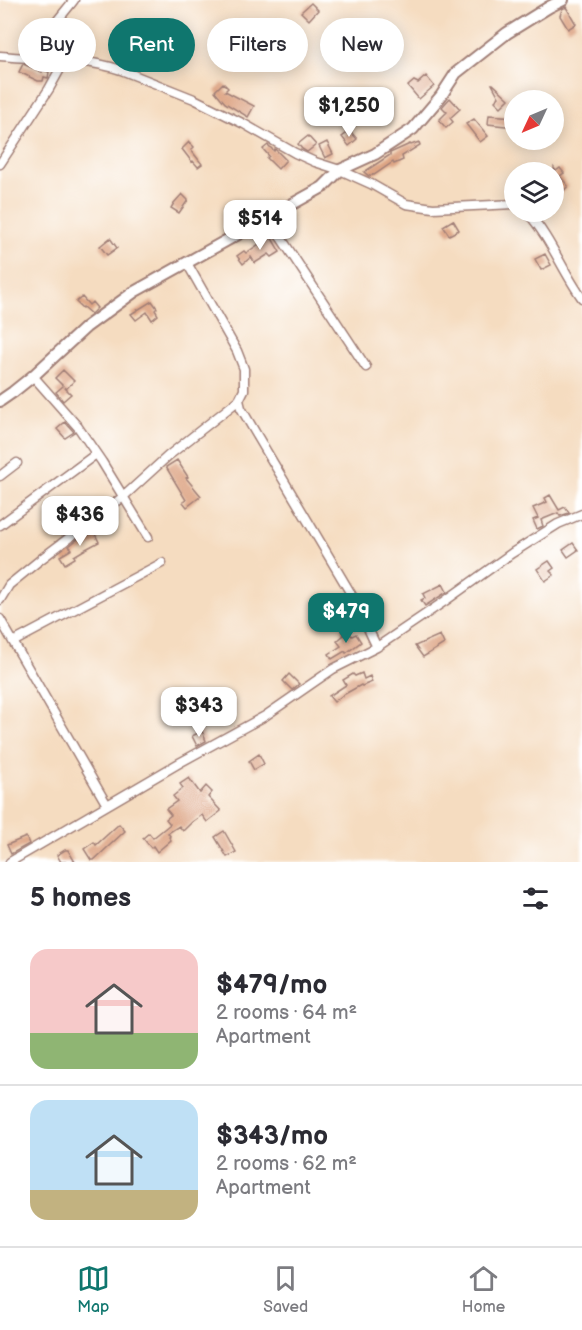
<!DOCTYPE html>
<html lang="en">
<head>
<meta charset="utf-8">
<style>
	:root { --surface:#fff; --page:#f7f7f7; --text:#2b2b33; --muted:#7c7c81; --line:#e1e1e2; --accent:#0f766e }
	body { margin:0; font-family:"Balsamiq Sans",sans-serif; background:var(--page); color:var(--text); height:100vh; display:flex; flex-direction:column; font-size:22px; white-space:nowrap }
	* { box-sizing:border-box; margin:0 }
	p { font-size:20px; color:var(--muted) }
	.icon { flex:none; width:33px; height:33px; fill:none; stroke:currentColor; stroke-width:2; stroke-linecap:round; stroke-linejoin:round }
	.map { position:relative; height:862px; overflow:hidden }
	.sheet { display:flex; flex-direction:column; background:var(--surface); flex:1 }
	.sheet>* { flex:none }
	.hud { position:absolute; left:18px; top:18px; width:546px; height:54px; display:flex; gap:12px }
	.needle { width:39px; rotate:226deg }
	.fabs { position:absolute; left:504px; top:90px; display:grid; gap:12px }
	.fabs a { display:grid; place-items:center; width:60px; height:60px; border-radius:50%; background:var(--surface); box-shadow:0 3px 15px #0003; font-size:30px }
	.price { position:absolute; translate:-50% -51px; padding:0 14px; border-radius:12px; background:#fff; color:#222; font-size:20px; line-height:39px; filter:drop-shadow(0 2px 3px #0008) }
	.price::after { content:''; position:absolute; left:50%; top:36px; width:18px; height:14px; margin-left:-9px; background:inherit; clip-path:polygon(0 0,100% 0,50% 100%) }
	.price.selected { background:var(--accent); color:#fff }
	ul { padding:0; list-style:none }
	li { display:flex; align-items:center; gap:18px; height:150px; padding:0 30px }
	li+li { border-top:2px solid var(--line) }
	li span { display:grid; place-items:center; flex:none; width:168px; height:120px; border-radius:18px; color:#555 }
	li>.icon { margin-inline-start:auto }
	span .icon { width:72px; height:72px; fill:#fffc; stroke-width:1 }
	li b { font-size:26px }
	h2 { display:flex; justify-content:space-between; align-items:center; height:72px; padding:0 30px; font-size:26px }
	.pill { padding:0 21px; border-radius:27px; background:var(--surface); box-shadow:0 3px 15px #0003; font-size:21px; line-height:54px }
	.pill.selected { background:var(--accent); color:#fff }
	.menu { display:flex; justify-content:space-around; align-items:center; height:84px; border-top:2px solid var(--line); background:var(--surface); font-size:16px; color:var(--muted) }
	.menu a { display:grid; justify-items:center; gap:3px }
	.menu .selected { color:var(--accent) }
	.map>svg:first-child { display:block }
</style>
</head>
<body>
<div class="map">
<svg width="582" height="862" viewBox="0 0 582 862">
	<rect width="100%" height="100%" fill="#fff"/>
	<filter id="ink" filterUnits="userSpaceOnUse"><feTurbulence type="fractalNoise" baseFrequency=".0167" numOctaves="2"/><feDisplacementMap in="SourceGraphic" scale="12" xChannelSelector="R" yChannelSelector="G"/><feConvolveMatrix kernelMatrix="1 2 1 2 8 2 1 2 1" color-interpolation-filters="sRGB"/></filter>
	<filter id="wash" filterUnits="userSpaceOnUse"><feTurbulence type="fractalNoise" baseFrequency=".008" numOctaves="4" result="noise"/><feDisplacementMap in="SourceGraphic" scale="24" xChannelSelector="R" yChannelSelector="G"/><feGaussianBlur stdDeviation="1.35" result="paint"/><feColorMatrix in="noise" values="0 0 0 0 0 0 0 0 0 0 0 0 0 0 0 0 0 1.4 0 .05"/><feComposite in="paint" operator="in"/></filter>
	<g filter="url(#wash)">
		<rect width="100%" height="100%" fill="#f5dcc0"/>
		<g id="blocks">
			<path fill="#dda484" d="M311,3L318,10L309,20L301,12Z
				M566,7L576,24L568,29L560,16L562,9Z
				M23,64L42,72V70L49,72L48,78L44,77L43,81H38L19,72Z
				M426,76L434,86L419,99L408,86L414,81L418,83Z
				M223,83L228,88L225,91L254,106L248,117L225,103L215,91Z
				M492,84H493L509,99L501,107L495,101L499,97Z
				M450,98L460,109L450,118L453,122L446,128L439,120L447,112L442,107Z
				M489,115L514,117V127L488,124Z
				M474,119L488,136L480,142L466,124Z
				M350,131L357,139L349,146L342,137Z
				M308,136L316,145L307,152L302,149L298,144Z
				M189,142L194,147L191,150L202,164L198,167L193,161L192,162L182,149Z
				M327,142L333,154L325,158L319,146Z
				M419,142L420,145L402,156L403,160L394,164L393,162L374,175L373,174L369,176L364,172L390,155V153L410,144L411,145Z
				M268,145L274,151L275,149L286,160L278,169L267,158L269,156L263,149Z
				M554,168L556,171L560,168L564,173L560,176L568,186L554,202Z
				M182,194L188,200L179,213L171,208L174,203Z
				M453,220L459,230L449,235L443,226Z
				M270,235L280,252L272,257L269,254L255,263L251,257L243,264L237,256L244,251L246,253L262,242L261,241Z
				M110,238L117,248L107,255L100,246Z
				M545,254L551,265L541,270L535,259Z
				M82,297L89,305L92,302L97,308L91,314L83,307L82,308L76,302Z
				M152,301L157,308L155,310L158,315L152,320L147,312L136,320L131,314Z
				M63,370L74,381L66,389L64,387L71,394L63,401L56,392L63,386L55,378Z
				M65,422L74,432L65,438L57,429Z
				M177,460L188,477L186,478L201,496L187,507L183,502L186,500L166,467Z
				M550,495L559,510L565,507L569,513L560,516L558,513L541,520L543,526L537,529L533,520L538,518L533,508L547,502L545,498Z
				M94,532L99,542L84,550L74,556L75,558L65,564L60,556L72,549L69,546L78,539Z
				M573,543L578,550L568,557L563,550Z
				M549,561L554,568L550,571L554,575L545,581L537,569Z
				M443,584L447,592L425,606L421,600L425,598L423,594Z
				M345,628L352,636L356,634L361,642L346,653L345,651L332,659L329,654L341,646L337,641L344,635L341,631Z
				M440,635L444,644L423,657L415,646Z
				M362,673L364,679L370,676L372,682L362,686L361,685L343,695L334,702L329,696L346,685L343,680L353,674L355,676Z
				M289,674L299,684L292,690L283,681Z
				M202,731L206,741L197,746L192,736Z
				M259,754L264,764L254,770L249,761Z
				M189,778L200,793L206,786L212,792L208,797L221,811L207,822L202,815L192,822L183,831L179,826L168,833L170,836L169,837L171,840L157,852L153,846L151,848L143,838L149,833L153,838L169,825L170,824L166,819L171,815L166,809L177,801L173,796L183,788L180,784Z
				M119,824L125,831L94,860H91L84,849L94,842L96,845Z
				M224,831L236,852L227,857L215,837Z
				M26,837L29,844L11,854L7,845Z
				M65,850H68L75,862H61L57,855Z"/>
		</g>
	</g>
	<g filter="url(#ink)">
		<use href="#blocks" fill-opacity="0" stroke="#a07e76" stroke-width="1.5"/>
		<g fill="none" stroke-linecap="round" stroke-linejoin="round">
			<defs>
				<path id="minor" d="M0,56C41,60 82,57 121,70L194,99L244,124L295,153L315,162L340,170L371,184L406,204L433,208L514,204
					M28,57L74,0
					M0,164L49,89L65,60
					M527,212C550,237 562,270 582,298
					M268,218L366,367
					M33,376L78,427L102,462L148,537
					M239,400L241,408L255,432L357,604C364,618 369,632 377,647
					M0,476L17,463
					M0,525L96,454
					M0,600L9,585L41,559L123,497L168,456L239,400L244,390V369L237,351L187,263
					M0,619L107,805
					M13,642L162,563
					M10,862L181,762L265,716L333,669L377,647L445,601L512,553L558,524L582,514"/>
				<path id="tertiary" d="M0,401L13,392L33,376L86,327L134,292L323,187L340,170L375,154L413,129L441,96L456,73L507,33L549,7L563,0"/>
			</defs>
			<use href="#minor" stroke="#a07e76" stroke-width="11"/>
			<use href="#tertiary" stroke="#a07e76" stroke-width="14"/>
			<use href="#minor" stroke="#fff" stroke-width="8"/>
			<use href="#tertiary" stroke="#fff" stroke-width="10"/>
		</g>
	</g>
</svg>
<div class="fabs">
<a><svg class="needle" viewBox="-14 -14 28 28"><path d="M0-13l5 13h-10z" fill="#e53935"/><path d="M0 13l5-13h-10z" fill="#7c7c81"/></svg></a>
<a><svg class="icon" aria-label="layers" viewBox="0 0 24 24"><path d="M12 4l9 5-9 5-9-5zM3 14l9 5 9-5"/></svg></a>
</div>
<b class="price" style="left:349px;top:138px">$1,250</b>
<b class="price" style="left:260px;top:251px">$514</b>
<b class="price" style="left:80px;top:547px">$436</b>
<b class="price selected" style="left:346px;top:644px">$479</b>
<b class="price" style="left:199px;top:738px">$343</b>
<div class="hud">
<a class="pill">Buy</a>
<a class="pill selected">Rent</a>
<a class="pill">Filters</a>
<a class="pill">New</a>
</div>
</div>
<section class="sheet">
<h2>5 homes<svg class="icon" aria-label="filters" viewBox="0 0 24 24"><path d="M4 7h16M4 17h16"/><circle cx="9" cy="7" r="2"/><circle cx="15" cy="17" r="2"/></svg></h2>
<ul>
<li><span style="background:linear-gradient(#f6c9c9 70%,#8fb573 0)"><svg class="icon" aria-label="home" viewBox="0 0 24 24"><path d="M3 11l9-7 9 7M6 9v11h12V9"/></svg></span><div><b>$479/mo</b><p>2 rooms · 64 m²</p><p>Apartment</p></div></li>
<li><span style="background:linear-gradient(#bfe0f5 75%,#c2b280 0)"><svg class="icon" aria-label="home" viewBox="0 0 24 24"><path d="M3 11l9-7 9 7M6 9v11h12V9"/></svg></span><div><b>$343/mo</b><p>2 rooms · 62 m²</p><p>Apartment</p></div></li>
</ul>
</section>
<nav class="menu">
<a class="selected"><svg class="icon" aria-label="map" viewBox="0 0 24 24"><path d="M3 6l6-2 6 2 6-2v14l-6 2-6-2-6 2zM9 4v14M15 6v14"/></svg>Map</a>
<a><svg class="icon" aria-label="saved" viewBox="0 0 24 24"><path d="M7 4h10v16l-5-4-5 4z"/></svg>Saved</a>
<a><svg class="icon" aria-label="home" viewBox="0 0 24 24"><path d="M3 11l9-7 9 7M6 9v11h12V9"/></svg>Home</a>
</nav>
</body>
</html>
